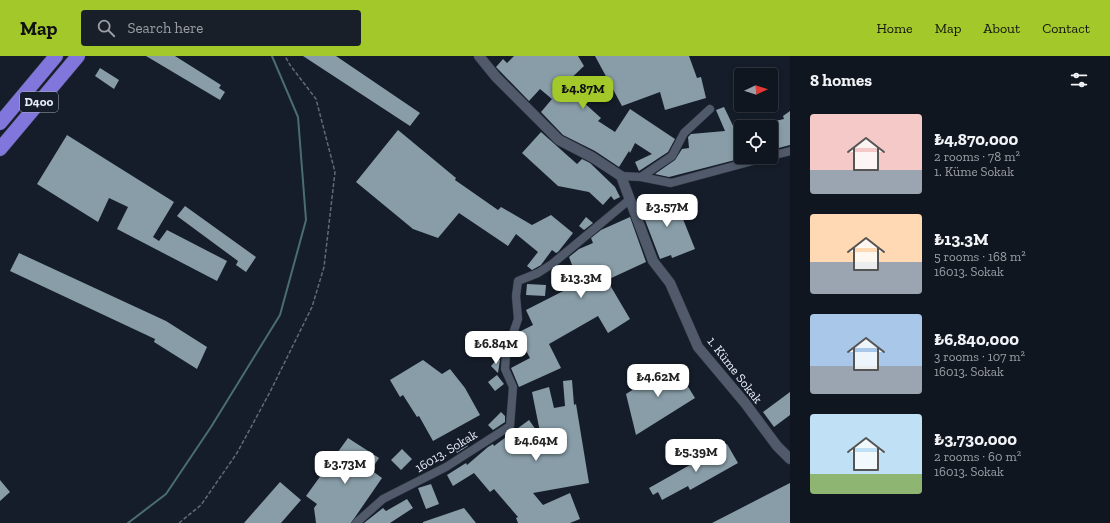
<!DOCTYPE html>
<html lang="en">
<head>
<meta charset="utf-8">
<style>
	:root { --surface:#101620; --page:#191f29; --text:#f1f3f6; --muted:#9c9fa5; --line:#30353e; --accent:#a2c929 }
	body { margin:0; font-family:"Zilla Slab",serif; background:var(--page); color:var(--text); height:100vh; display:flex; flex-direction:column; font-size:15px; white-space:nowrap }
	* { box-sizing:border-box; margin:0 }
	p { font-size:13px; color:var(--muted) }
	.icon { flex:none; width:22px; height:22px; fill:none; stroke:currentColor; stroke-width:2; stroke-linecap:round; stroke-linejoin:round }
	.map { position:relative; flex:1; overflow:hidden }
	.panel { display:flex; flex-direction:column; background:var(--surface); width:320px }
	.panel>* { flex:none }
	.needle { width:26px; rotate:86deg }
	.controls { position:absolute; left:734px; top:12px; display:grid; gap:8px }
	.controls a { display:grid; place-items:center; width:44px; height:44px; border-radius:4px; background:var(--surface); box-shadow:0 2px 6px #0003,0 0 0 1px var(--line); font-size:20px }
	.price { position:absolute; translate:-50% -34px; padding:0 9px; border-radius:8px; background:#fff; color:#222; font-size:13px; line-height:26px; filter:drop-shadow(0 1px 2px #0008) }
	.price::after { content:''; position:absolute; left:50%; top:24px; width:12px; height:9px; margin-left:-6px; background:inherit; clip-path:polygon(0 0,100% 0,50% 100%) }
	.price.current { background:var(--accent); color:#111 }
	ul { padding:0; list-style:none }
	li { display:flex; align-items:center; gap:12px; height:100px; padding:0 20px }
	li span { display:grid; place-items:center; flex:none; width:112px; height:80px; border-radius:4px; color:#555 }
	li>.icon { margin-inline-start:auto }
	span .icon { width:48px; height:48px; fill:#fffc; stroke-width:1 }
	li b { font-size:17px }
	h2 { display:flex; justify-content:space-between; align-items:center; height:48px; padding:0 20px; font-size:17px }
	header { display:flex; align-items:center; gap:24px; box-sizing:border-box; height:56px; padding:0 20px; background:var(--accent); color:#111 }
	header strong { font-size:19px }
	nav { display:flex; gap:22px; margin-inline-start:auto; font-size:14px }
	.search { width:280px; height:36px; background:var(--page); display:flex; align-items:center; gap:10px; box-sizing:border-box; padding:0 14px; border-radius:4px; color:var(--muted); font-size:15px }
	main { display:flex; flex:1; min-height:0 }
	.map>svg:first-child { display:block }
</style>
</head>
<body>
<header>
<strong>Map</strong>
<div class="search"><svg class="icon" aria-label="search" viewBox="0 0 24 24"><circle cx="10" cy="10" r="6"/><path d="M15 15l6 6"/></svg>Search here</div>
<nav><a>Home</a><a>Map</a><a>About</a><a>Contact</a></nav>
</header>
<main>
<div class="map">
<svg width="790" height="467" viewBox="0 0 790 467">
	<rect width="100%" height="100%" fill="#151d2a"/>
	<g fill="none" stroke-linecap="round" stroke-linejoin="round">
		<path stroke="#4a6d73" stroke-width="2" d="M128,467L166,438L211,371L280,259L306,164L298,61L272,0"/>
	</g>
	<path fill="#889da8" d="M146,0H175L221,29L219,32L225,36L220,44Z
		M303,0H336L420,57L410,70Z
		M514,0H578L584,10L564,29L601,62L598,65L615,76L630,53L675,83L668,96L639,115L635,106L652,98L635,87L630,97L629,95L619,111L595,95L563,79L541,56L552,43L540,33L529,45L496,11L503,3L507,7Z
		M595,0H689L697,22L701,21L706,42L665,54L660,36L622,50Z
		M100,12L119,24L114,33L95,20Z
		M724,51L735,74H737L739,88L741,87L739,103L669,121L655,118L675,104L682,93L689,92L688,81L691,78L725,75L716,54Z
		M790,55V89L771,94V66L784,63L783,60Z
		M398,74L456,122L455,124L498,154L501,151L532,169L551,159L573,177L558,196L556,197L552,194L541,209L532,214L527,210L538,196L516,178L508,190L459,157L438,182L413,173L356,126Z
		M541,76L577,108L582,103L590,107L615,131L620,141L614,144L611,140L603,149L589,136L558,130L522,97Z
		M67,79L174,146L153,181L159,185L167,174L227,205L217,225L117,173L128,151L109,142L98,166L37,128Z
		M673,138L695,193L672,202L671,199L660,203L640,151Z
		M185,150L256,201L246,216L236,209L238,205L177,160Z
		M586,161L593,167L584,174L579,170Z
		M630,161L646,206L607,224L630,263L608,277L598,260L549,288L561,312L519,331L511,312L530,302L518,280L519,276L533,269L526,254L579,227L569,201L579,193L593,187L591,182L601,174Z
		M19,197L166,265L207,291L197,313L154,286L155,283L10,215Z
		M527,228L546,229L545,240L526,239Z
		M498,302L500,304L498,317L491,310Z
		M423,304L442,318L450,313L465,332L480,359L433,385L419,360L417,361L403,339L400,341L390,324Z
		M674,308L695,342L636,379L626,338Z
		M497,319L504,328L495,335L488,326Z
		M572,324L574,349L576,348L589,427L533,437L543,449L570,437L580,463L570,467H518L516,462L518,461L494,433L490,436L474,417L453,430L447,419L466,407L467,409L488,391L493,388L494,390L529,364L541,381L532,336L549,331L554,352L565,350L563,325Z
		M790,336V359L774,371L763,356Z
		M501,356L505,360V366L493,374L488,369Z
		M348,382L379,402L371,414L382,422L351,467H316L314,452L317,448L306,440Z
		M463,383L468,390L457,397L453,391Z
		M727,388L738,407L690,434L688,430L662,444L658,436L653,439L649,432Z
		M402,393L412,403L401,414L391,404Z
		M0,424L10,436L0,445Z
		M280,426L301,444L281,467H244Z
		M790,427V467H712Z
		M431,428L439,448L426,453L418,432Z
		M407,443L413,452L390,467H364L383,452L386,455Z
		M464,452L476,467H423V466Z"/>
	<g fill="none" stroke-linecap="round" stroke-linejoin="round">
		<defs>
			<path id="minor" d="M771,100L790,95
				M621,120L641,121L672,100L684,77L710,53
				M641,121L671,127L767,101
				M356,467L383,443L446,411L510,370L513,331L505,313L506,298L518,263L516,240L518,225L538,217L552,208L629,144"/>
			<path id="tertiary" d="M479,0L496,21L559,84L592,101L621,120L653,205L670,227L698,291L745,347L777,390L790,403"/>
			<path id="trunk" d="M0,67L56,0
				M0,93L78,0"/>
		</defs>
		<use href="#minor" stroke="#343a44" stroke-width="9"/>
		<use href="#tertiary" stroke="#343a44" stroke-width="11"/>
		<use href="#trunk" stroke="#343a44" stroke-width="15"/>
		<path stroke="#636a76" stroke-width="1.5" stroke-dasharray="4 2" stroke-linecap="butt" d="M179,467L201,449L237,397L270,336L312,251L324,211L335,116L316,43L290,9L285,0"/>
		<use href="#minor" stroke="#505a6a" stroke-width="8"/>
		<use href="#tertiary" stroke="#505a6a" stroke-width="10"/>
		<use href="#trunk" stroke="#8176dc" stroke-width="14"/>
	</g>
	<g text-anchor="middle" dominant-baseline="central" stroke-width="4" stroke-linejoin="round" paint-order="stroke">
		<rect fill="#151d2a" stroke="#a8afba" stroke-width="1" x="20" y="36" width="38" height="20" rx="3"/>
		<g font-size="12" font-weight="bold" fill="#e7edf7">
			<text x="39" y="46">D400</text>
		</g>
		<g font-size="13" fill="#e7edf7" stroke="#151d2a">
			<text transform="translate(735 314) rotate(52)">1. Küme Sokak</text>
			<text transform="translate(446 395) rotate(-31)">16013. Sokak</text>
		</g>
	</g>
</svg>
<div class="controls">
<a><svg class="needle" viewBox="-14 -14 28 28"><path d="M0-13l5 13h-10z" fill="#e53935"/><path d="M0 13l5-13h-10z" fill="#9c9fa5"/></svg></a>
<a><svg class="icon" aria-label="locate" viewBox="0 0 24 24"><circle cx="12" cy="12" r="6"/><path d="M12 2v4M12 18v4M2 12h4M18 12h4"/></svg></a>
</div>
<b class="price current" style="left:583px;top:54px">₺4.87M</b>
<b class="price" style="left:667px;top:172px">₺3.57M</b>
<b class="price" style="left:581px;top:243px">₺13.3M</b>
<b class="price" style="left:496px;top:309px">₺6.84M</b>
<b class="price" style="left:658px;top:342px">₺4.62M</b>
<b class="price" style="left:536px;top:406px">₺4.64M</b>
<b class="price" style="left:696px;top:417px">₺5.39M</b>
<b class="price" style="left:345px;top:429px">₺3.73M</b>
</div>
<section class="panel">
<h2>8 homes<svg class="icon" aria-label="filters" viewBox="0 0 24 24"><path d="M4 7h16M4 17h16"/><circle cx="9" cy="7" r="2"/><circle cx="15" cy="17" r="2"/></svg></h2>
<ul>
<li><span style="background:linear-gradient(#f6c9c9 70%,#9aa5b1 0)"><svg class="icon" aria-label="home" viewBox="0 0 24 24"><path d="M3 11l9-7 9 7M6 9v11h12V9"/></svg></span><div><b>₺4,870,000</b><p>2 rooms · 78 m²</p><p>1. Küme Sokak</p></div></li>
<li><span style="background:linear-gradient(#ffd9b3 60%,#9aa5b1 0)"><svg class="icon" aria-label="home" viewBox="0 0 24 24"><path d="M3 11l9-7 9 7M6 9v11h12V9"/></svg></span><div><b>₺13.3M</b><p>5 rooms · 168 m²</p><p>16013. Sokak</p></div></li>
<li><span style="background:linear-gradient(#a9c7e8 65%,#9aa5b1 0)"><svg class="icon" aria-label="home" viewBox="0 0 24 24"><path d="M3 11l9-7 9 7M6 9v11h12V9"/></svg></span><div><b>₺6,840,000</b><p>3 rooms · 107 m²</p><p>16013. Sokak</p></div></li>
<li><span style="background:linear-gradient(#bfe0f5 75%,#8fb573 0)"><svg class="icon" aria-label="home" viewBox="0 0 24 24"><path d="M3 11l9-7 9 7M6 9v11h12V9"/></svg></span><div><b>₺3,730,000</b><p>2 rooms · 60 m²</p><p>16013. Sokak</p></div></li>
</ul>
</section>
</main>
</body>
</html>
